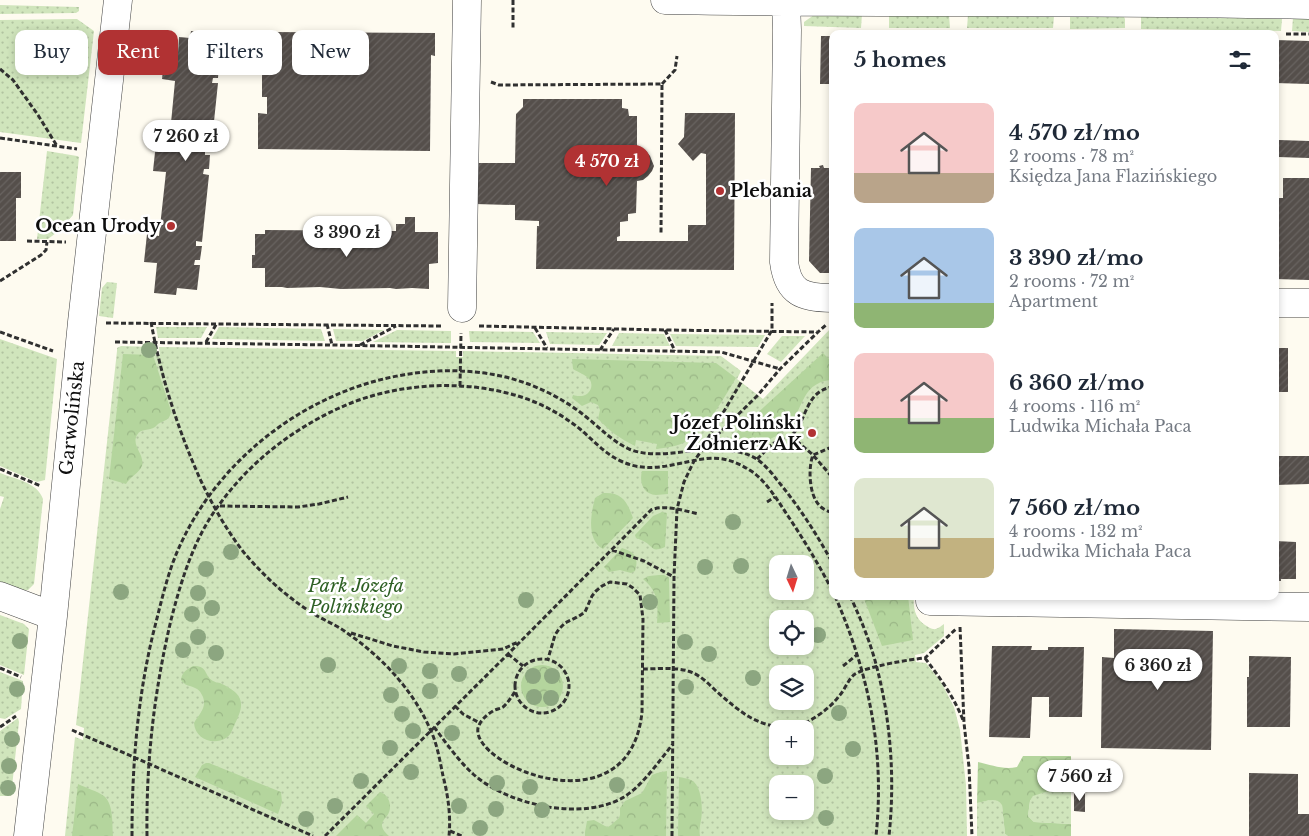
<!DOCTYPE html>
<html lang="en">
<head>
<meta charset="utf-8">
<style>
	:root { --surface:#fff; --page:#f2f2f3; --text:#1f2937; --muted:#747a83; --accent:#b13233 }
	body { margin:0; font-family:"Libre Baskerville",serif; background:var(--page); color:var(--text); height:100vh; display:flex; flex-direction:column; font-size:19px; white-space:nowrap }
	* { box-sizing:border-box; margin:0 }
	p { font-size:16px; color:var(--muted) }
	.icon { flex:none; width:28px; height:28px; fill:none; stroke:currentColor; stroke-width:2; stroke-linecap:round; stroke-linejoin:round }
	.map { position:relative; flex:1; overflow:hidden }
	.sheet { position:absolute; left:829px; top:30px; width:450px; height:570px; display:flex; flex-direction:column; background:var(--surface); border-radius:10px; box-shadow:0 2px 8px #0003 }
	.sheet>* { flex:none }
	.top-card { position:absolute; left:15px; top:30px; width:475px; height:45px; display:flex; gap:10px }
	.needle { width:32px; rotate:176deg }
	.controls { position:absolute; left:769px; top:555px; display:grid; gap:10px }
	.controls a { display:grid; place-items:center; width:45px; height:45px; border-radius:10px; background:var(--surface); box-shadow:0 2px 8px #0003; font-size:25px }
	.price { position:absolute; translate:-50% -42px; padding:0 11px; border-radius:18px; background:#fff; color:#222; font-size:16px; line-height:32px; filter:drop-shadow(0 1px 2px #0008) }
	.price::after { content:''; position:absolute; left:50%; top:30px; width:15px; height:11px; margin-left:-8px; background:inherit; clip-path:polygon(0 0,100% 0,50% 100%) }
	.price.selected { background:var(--accent); color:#fff }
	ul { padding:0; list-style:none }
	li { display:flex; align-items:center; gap:15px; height:125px; padding:0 25px }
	li span { display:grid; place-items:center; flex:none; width:140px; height:100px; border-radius:10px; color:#555 }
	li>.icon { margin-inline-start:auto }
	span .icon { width:60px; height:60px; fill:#fffc; stroke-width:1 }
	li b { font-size:21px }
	h2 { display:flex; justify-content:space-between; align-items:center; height:60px; padding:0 25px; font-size:21px }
	.chip { padding:0 18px; border-radius:10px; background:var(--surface); box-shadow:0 2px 8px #0003; font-size:18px; line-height:45px }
	.chip.selected { background:var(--accent); color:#fff }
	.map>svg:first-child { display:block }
</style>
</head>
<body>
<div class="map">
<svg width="1309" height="836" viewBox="0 0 1309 836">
	<defs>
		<pattern id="green-dots" width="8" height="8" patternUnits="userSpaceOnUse" patternTransform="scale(1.25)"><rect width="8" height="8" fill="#d0e5bc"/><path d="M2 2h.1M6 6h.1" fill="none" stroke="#b1c3a0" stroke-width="1.8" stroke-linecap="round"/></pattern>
		<pattern id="forest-crowns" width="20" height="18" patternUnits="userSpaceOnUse" patternTransform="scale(1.25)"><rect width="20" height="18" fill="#b4d59d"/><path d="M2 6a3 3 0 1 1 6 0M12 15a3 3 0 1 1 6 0" fill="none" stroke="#9ab686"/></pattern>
		<pattern id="building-hatch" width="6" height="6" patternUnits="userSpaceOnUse" patternTransform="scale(1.25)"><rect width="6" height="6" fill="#554f4b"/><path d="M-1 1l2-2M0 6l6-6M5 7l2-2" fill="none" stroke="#696461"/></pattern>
	</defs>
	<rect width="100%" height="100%" fill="#fefbf0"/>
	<path fill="url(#green-dots)" fill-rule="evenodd" d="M0,5L79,7V11L76,13L0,14Z
		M862,14L861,28L804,26V22L814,15Z
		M889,15H949L950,28H889Z
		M968,15L1054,16L1053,28H967Z
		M1070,17H1124L1125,19V28L1070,29Z
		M1141,17L1282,19L1281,31L1141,29Z
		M1293,18L1309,19V32L1292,31Z
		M77,19L94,31L81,143L0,132V20Z
		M129,40L141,41L144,45L141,75L126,73Z
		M47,151L77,156L79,157L73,215L60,230L48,239H37Z
		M107,282L117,283L113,318L99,316L102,288Z
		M156,327H207L201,338H158Z
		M219,327L321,329L325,341L212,339Z
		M832,327V596H914C913,608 915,618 925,625C927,626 931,629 933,629C937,630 941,626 944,624V636L924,653L915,655L916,662L926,663L941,682L954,707L960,730L966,785L967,836H65L75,737L83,740L84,728L76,725L117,351V348L121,346L152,347L153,355H160L159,347L456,351V357H463V351L721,356L741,371L737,379L763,399ZM778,564H805V591H778ZM778,619H805V646H778ZM778,674H805V701H778ZM778,729H805V756H778ZM778,784H805V811H778Z
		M333,329L384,330L363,341H336Z
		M397,330L451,331V343L373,342Z
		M469,331L533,332L540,343L470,342Z
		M546,332L607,333L599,345L550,344Z
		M619,333L664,334L670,346H612Z
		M670,334L765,335L758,347L676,346Z
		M782,336H805L781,362L767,354Z
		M0,339L57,359L45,480L37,482L0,466Z
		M0,473C15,479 37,482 43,499L34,584L28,590H22L0,582V509L4,497L0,496Z
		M0,615L24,624L29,629L24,675L0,665Z
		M0,672L23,681L21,709L5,719L0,718Z
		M18,718L19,722L11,796H0V731Z
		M1071,787V824L1034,822L1028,816L1030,801L1033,795L1055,789Z
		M994,799L1000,801L1002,804L1005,834L1008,836H977V803Z"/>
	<path fill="url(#forest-crowns)" d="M823,353L832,362V376L830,377V380C799,384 804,413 785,430C779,436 759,444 750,449L730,438Z
		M123,354L153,355L171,411C170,421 164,420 158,424C157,425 156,426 155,427C149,431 141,428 137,435C131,446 145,454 142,466C139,473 130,477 126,484L109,479Z
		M572,359L716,363L736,378C725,396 706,431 687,441C679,446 666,448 656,449L657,444L636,440L635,446C619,438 611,432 598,419L600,410L598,405L591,402L582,406L572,398L573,395C575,396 580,396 582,396C589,395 594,387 590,380C586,375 578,372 573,369Z
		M642,471H668V494C664,494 660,495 656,495C643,494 639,482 642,471Z
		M603,493C622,492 627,501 633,518L603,549C586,540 591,513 595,498Z
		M662,512L667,513L665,547C651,553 654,547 645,542C642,540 639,539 636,538L635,535L653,516Z
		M622,548C635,552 639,557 635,571L631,573L620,570L609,572L604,567Z
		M659,575H664L669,578L670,622L657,623C658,605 659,592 643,579L649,576Z
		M863,596H908L913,640L882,646Z
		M521 686a21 21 0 1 1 42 0a21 21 0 1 1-42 0Z
		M193,666C209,666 203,675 213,681C217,683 216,682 220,683C225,685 233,690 236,693C246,703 239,715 234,726C232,730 231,735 226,738C213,746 195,739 194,723C199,714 207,708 203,697C201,693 200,690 195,688C189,685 185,686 181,680C182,672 186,670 193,666Z
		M1023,756H1071V787L1055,789L1033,796L1030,801L1028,816L1034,822L1071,824V836H1008L1005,834L1002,805C996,796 986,802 977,803L978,762C992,765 1003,770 1017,767Z
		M206,763H209L281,792L282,802L278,814L195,777L202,765Z
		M667,771L666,836H585V832L587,821L594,820L605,826L608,827L611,825L619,818L620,815V808L625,801L642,793L652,775L657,773Z
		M679,777C683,778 687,778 691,780C702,785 703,809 701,820C700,826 699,830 700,836H678Z
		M78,784C86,788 97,791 104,796C114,805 112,824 113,836H72Z
		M380,792C390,795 393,808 387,816C384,820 382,821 382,826C383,831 386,833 389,836H336L357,815L366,823L374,814L366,806Z"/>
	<path fill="url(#building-hatch)" d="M191,31L223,34L220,59L215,58L214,64H219L218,78H213L212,83H218L211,150H205V155H210L209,169H204L203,174L209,175L202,242L196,241V246H202L200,260H195L194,265H200L197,290L177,288L176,295L154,293L157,263L144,262L147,234L159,236L166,172L153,171L156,143L169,144L175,81L162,79L165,52L178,53L179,37L190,38Z
		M268,32L435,33V56L431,55L430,151L258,149V113L267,114V97H262V72L267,75Z
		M821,36H832V84H820Z
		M1275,40L1309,41V84L1275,83Z
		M523,99H622V108L628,109L629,116H637V148L646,151L650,156L654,166L652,171L648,176L643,180L637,181L636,213L628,214V221L620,222V236L617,237V241H688V225H706V154L701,153L693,161L678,144L684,137L685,113H735L734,270L536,269L537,226H539V221L515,220V205L475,204V163H515L516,114L523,107Z
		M1279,140L1309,141V158L1278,157Z
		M823,165L824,168H832V273H820L809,261L811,168H820L819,166Z
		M0,172H21V198H16V241H0Z
		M1283,178H1309V280L1275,279V241H1277L1279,198H1283Z
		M405,217H415V232H438V263L429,264V289L412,288L396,289L390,288L341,289L320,287L287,288L282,287H265V268H252V255H255V234H265V230L396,231V224H405Z
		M1275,348H1288V392H1275Z
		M1275,456H1309V484L1275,485Z
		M1275,541L1296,542V579H1281V581H1275Z
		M1114,629L1213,631L1211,750L1101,748L1102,657L1114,658Z
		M992,646H1032L1031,650H1048V647H1084L1082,717H1049V697H1032L1030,738L989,737Z
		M1249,656L1291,657L1290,727H1247V677H1249Z
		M1249,773L1298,774V814H1309V836H1249Z
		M1074,793H1085V812L1074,811Z"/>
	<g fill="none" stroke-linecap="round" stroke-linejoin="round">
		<defs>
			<path id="minor" d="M665,0C879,4 1094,0 1309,5
				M786,2L787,30L784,262C788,293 803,298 832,298
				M1275,303H1309
				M462,308L467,0
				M0,596L53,616
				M930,601L1309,607
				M28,836L53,616L82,322L118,0"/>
		</defs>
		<use href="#minor" stroke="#414141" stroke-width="29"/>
		<path stroke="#303030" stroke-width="3" stroke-dasharray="5 2.5" stroke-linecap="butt" d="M513,0V30
			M1286,34H1309
			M0,69L13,80L38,115L57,146
			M491,82L499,85L662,84L661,234
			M662,84L675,70L677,56
			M0,138L77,149
			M27,241L66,242
			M0,281L41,255L46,250L47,242
			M151,322C161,377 178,430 201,481C213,506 228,533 246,555C266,578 288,598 314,614C325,621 337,625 347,633C382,657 413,690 430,729C437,743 440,761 443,776C448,795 451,816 449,836
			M106,323L442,326
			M327,324L332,345
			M479,326L665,330L818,332
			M535,328L547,348
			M665,330L675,351
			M0,332L53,351
			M115,342L332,345L721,352L780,369
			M206,342L217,323
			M360,345L396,326
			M600,350L614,329
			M460,386L461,333
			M791,436L813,455L832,477
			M704,445L772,330V303
			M832,447L813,455C808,468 809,494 819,505C822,509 828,511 832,513
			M757,459C763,454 768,447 774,443C780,440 787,439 792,435C808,418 805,392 832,387
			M0,469L41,486
			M767,502L775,497
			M220,506L298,507L319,504L348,497
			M612,550L644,561L674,577
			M835,596C869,674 885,751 876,836
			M850,596C861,619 871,644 877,668C891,722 895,780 889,836
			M960,627L964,723L969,767L972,836
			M351,633L393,646L424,652L454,654L503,649L518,642
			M508,654L523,666
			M925,658C940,678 954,697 963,720
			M515 686a27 27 0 1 1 54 0a27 27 0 1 1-54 0Z
			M843,666L858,654
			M0,668L21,677
			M643,669C656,669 675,667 688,671C699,674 708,683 716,691C738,710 757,728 789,727C805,727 830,709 839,696C845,690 848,679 855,674C865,667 911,659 925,658L957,628
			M515,692C511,697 508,703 503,707C500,709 496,709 493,711C486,715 480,721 478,728C471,766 630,832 642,712L643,619L640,595L633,588L627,584L610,582L602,586L596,591L592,596L585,612L579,616L565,623L559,629L555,635L548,659
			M455,706L463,714L480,723
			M0,727L16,716
			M434,727C446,743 458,760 473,774C508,805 582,822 624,797C643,785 659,761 673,744
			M72,730L313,836
			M450,831L462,836
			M132,836C132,768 137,701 153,634C159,611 164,588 172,565C198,493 256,433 325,400C376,375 440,364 496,375C528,381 560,396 585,416C600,428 612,441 629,449C651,458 677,452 700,450C717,449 743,449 758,460C765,465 772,473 777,480C798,505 816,533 832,562
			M147,836C146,762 154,692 171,620C181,581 193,542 216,509C247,465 288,432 337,409C388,385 452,379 507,393C533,399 559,412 580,429C594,441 606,455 623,462C650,474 676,463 703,459C723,456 738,462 754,473C768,484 778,501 788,516C804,540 819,565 832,590
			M325,836L508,654L651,510C665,504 684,511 699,514
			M672,836L674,577L677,509L684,482L694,461L702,450L758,395L780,369L818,332L827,324"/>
		<use href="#minor" stroke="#fff" stroke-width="28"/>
	</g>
	<g fill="#8ca680">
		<circle cx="149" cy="350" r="8"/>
		<circle cx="733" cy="522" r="8"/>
		<circle cx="231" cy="552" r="8"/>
		<circle cx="741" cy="566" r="8"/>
		<circle cx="705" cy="567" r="8"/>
		<circle cx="206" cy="569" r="8"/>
		<circle cx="121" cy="592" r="8"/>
		<circle cx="198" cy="593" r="8"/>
		<circle cx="526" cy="600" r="8"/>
		<circle cx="650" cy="602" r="8"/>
		<circle cx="212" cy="608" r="8"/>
		<circle cx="192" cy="614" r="8"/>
		<circle cx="818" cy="635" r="8"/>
		<circle cx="198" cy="637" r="8"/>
		<circle cx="20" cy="641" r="8"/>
		<circle cx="685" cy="642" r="8"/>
		<circle cx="183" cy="650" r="8"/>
		<circle cx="216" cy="653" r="8"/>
		<circle cx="709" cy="654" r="8"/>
		<circle cx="328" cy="665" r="8"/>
		<circle cx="399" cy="666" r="8"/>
		<circle cx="430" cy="671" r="8"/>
		<circle cx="459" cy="674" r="8"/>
		<circle cx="533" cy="676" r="8"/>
		<circle cx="552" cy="676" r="8"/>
		<circle cx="753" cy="678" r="8"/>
		<circle cx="686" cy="687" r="8"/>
		<circle cx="17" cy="689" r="8"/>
		<circle cx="430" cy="691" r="8"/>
		<circle cx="391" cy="695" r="8"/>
		<circle cx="534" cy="697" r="8"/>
		<circle cx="551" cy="698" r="8"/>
		<circle cx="839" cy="713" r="8"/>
		<circle cx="402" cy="714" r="8"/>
		<circle cx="413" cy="731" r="8"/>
		<circle cx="452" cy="733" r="8"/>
		<circle cx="12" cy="739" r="8"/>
		<circle cx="390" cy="748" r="8"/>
		<circle cx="853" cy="749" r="8"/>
		<circle cx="9" cy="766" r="8"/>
		<circle cx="411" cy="772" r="8"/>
		<circle cx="825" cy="776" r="8"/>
		<circle cx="361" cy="781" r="8"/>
		<circle cx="497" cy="783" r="8"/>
		<circle cx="617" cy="785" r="8"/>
		<circle cx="530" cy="787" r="8"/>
		<circle cx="8" cy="788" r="8"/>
		<circle cx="335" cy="806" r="8"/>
		<circle cx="459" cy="806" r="8"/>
		<circle cx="496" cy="809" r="8"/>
		<circle cx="542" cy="810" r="8"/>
		<circle cx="826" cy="818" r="8"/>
		<circle cx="306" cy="819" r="8"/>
		<circle cx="480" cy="828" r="8"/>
	</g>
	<g fill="#b13233" stroke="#fff" stroke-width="2">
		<circle cx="720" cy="191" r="5"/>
		<circle cx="171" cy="226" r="5"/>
		<circle cx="812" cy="433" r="5"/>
	</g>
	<g text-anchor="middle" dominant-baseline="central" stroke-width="5" stroke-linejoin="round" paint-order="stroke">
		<g font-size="18" font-weight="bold" fill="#0e0e0e" stroke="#fff" text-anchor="end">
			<text x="730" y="191" text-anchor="start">Plebania</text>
			<text x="161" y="226">Ocean Urody</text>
			<text x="802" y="423">Józef Poliński<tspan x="802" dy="21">Żołnierz AK</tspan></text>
		</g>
		<g font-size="18" fill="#0e0e0e" stroke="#fff">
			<text transform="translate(72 418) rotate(-84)">Garwolińska</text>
		</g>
		<g font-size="18" font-style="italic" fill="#2e6024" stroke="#fff">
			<text x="356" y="586">Park Józefa<tspan x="356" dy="21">Polińskiego</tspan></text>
		</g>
	</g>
</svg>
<div class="controls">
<a><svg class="needle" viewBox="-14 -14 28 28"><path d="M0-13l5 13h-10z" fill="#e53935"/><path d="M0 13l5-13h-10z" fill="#747a83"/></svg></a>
<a><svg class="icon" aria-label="locate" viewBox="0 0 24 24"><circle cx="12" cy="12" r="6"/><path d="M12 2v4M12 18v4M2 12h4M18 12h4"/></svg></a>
<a><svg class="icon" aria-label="layers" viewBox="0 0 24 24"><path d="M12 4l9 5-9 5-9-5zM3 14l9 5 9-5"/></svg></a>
<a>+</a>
<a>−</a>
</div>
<b class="price" style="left:186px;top:162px">7 260 zł</b>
<b class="price selected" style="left:607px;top:187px">4 570 zł</b>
<b class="price" style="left:347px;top:258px">3 390 zł</b>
<b class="price" style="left:1158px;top:691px">6 360 zł</b>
<b class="price" style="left:1080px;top:802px">7 560 zł</b>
<div class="top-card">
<a class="chip">Buy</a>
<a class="chip selected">Rent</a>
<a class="chip">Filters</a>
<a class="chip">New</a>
</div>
<section class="sheet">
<h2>5 homes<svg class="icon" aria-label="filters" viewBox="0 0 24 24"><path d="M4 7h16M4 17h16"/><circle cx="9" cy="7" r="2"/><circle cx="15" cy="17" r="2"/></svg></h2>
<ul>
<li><span style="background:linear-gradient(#f6c9c9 70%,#b9a48a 0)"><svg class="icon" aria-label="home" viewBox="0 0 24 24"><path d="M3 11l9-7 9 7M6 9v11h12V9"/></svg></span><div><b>4 570 zł/mo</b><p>2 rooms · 78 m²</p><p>Księdza Jana Flazińskiego</p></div></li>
<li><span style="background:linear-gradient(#a9c7e8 75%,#8fb573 0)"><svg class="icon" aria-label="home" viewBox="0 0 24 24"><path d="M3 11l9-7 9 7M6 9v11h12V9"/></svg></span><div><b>3 390 zł/mo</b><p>2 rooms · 72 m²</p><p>Apartment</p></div></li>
<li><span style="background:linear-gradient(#f6c9c9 65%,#8fb573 0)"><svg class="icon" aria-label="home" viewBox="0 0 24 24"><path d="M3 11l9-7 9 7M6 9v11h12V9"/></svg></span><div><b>6 360 zł/mo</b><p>4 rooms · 116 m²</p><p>Ludwika Michała Paca</p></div></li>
<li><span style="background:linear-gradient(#dfe7d0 60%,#c2b280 0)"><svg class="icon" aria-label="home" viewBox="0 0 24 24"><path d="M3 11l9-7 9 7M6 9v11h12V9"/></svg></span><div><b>7 560 zł/mo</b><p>4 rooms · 132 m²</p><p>Ludwika Michała Paca</p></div></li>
</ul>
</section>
</div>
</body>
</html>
